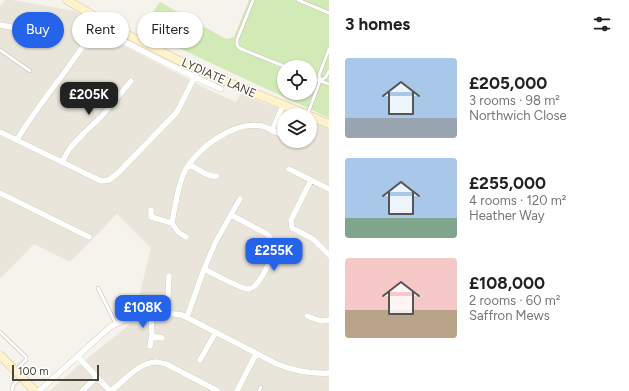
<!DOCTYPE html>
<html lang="en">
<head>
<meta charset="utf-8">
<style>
	:root { --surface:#fff; --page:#f2f2f2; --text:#222; --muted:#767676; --accent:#2563eb }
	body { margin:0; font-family:Figtree,sans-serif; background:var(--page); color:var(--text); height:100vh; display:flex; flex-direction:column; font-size:15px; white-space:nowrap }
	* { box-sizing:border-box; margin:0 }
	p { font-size:13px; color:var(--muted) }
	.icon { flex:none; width:22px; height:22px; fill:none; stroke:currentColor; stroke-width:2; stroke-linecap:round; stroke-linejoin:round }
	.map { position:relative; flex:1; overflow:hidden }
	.sheet { display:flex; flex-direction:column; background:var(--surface); width:300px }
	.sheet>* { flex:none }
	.banner { position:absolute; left:12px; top:12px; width:257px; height:36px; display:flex; gap:8px }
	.fabs { position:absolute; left:277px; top:60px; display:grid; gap:8px }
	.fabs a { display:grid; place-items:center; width:40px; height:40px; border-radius:50%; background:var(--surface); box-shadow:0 1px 3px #0004; font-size:20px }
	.scale { position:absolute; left:12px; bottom:10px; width:87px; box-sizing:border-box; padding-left:4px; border:2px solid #4b4439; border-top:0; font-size:11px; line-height:14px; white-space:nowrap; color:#4b4439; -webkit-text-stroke:3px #fff; paint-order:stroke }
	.price { position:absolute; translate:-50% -34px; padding:0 9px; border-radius:8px; background:var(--accent); color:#fff; font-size:13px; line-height:26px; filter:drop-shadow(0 1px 2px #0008) }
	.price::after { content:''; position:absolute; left:50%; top:24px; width:12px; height:9px; margin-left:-6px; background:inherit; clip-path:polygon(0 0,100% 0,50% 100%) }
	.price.selected { background:#222; color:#fff }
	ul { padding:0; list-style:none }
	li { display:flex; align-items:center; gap:12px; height:100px; padding:0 16px }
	li span { display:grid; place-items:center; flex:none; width:112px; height:80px; border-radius:4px; color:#555 }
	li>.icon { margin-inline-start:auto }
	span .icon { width:48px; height:48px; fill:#fffc; stroke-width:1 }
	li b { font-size:17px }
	h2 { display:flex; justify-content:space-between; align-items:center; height:48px; padding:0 16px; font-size:17px }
	.tag { padding:0 14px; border-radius:18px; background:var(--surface); box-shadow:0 1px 3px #0004; font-size:14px; line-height:36px }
	.tag.selected { background:var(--accent); color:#fff }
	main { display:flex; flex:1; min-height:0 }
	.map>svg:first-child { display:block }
</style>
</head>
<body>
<main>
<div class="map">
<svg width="329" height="391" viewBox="0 0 329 391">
	<rect width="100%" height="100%" fill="#f6f3ec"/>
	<path fill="#eae5da" d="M5,0H12L75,11L95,21L73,55L77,59L100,33L207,89L236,102L241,94L295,115H284V141H310V121L329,129V391H50L80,364L128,326L138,301L151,248L117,214L70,262L34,244L0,279V6Z"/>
	<path fill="#d2eab5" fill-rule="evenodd" d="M249,0H329V118L140,30L160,2L226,39L234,37ZM284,67H310V93H284Z"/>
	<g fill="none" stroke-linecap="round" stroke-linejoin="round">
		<defs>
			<path id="lane" d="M253,0L237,40V45L239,48L286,67
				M298,0L329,13
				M32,34L43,21
				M0,50L30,71
				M310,77L329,84
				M320,81L326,77L329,71
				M308,113L320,81L319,75L329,49
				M98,288L116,324
				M0,332L26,357V360L15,370
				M12,391L13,385L21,377
				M259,391L261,387"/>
			<path id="street" d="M0,25L11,27L22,35L27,45
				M96,26C137,49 178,70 221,89
				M25,38L32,34
				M272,131L283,105
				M0,132L101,181L109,180L118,173L177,112L198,70
				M17,140C42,98 76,62 100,19
				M295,141L304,145
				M62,162L70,148L84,133L102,116L131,81
				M190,165C198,169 208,178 217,176
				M289,169L329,189
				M311,180L291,220L292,228L313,239L329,255
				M0,193L89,237
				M151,210V217L172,223C175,206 177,191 183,175C194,150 233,120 262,126C269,128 277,133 284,136
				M172,223L178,232L186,237
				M204,269C212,273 243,290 249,289C260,287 274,255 273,245C273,240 270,237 267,234L231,215
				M167,313L169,276
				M307,316L321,321L329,320
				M187,317L204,269L216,241L240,199
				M152,336L162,338
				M150,346L152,336L151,313
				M78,357L110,391
				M200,360L216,332
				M39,391L110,327L126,319L145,313H167L182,315L277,364C294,371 311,374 329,373
				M82,391L97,377
				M111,391C124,381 140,361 157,362C160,362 163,364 166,364L218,391
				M237,391L256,354"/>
			<path id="secondary" d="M67,0L118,30L198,70L308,115
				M310,116L329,124
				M0,355L35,391"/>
		</defs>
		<use href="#lane" stroke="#c2bbae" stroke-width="4"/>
		<use href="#street" stroke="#c2bbae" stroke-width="6"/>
		<use href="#secondary" stroke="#d6c79b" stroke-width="9"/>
		<use href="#lane" stroke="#fff" stroke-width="3"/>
		<use href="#street" stroke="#fff" stroke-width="5.5"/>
		<use href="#secondary" stroke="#fff3cd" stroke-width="8"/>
	</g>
	<g text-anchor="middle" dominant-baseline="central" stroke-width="3" stroke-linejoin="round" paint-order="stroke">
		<g font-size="12" fill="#4b4439" stroke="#fff">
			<text transform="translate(219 78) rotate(24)">LYDIATE LANE</text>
		</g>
	</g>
</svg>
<div class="fabs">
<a><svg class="icon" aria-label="locate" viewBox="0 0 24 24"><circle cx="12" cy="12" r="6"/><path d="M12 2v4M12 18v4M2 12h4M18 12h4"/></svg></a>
<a><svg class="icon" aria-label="layers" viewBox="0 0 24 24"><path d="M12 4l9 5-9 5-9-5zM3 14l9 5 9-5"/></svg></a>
</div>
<div class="scale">100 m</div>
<b class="price selected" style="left:89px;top:116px">£205K</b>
<b class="price" style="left:274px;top:272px">£255K</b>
<b class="price" style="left:143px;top:329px">£108K</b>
<div class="banner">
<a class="tag selected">Buy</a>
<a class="tag">Rent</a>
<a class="tag">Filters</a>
</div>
</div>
<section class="sheet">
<h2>3 homes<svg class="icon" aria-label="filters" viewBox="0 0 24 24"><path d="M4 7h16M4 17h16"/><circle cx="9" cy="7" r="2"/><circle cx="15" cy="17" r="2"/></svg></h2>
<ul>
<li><span style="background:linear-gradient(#a9c7e8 75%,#9aa5b1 0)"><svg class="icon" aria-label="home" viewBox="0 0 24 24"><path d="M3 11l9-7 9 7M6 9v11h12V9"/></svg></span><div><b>£205,000</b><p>3 rooms · 98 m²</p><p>Northwich Close</p></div></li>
<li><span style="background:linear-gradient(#a9c7e8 75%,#7fa58c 0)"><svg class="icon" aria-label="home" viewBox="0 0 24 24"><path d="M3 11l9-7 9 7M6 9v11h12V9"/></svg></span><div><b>£255,000</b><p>4 rooms · 120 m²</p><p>Heather Way</p></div></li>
<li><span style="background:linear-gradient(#f6c9c9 65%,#b9a48a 0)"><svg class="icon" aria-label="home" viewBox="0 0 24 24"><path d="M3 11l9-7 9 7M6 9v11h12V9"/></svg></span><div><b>£108,000</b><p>2 rooms · 60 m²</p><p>Saffron Mews</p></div></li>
</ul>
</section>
</main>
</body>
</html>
